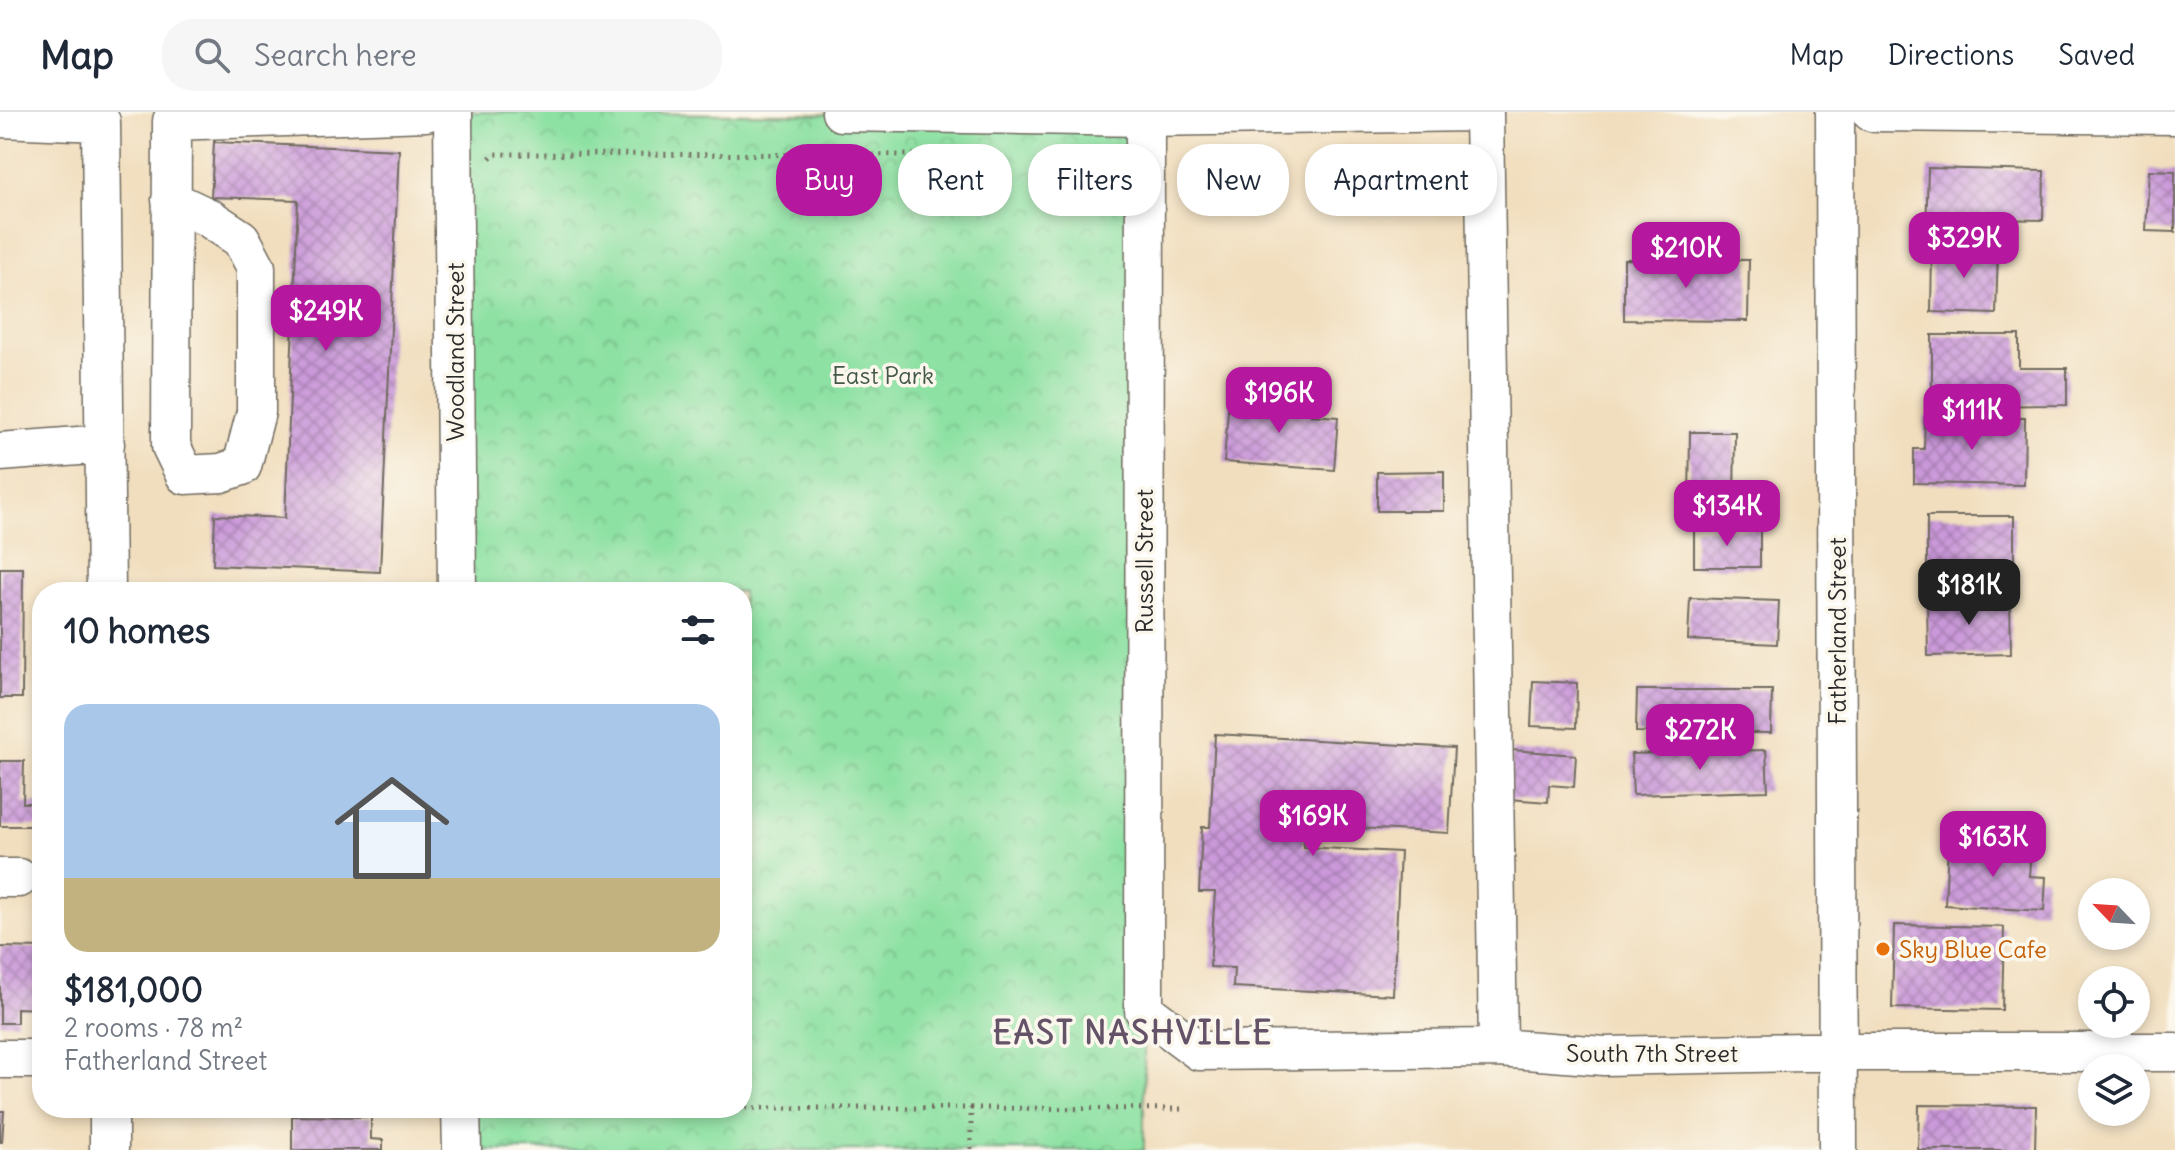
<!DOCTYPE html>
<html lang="en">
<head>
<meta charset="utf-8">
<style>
	:root { --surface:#fff; --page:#f6f6f7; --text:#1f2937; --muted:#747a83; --line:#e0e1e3; --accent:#b5179e }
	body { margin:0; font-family:Delius,sans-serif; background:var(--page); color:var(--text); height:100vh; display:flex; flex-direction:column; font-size:30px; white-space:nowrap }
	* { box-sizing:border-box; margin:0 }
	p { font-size:26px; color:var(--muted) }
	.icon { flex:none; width:44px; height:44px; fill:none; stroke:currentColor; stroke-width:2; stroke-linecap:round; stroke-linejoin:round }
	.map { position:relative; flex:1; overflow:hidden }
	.side { position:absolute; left:32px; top:470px; width:720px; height:536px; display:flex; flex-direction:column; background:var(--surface); border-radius:32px; box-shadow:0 4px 12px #0003 }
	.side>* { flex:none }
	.guide { position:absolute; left:776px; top:32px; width:760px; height:72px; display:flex; gap:16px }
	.needle { width:52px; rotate:295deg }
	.tools { position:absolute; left:2078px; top:766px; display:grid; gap:16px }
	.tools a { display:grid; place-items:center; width:72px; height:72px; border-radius:50%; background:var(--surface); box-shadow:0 4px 12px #0003; font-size:40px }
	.price { position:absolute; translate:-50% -68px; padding:0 18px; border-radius:16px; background:var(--accent); color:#fff; font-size:26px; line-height:52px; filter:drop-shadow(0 2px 4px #0008) }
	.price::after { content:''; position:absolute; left:50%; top:48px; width:24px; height:18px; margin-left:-12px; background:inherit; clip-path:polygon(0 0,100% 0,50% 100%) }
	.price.current { background:#222; color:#fff }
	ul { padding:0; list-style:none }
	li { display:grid; align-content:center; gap:16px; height:424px; padding:0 32px }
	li+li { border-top:2px solid var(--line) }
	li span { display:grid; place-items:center; height:248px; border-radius:24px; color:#555 }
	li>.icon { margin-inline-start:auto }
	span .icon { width:144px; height:144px; fill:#fffc; stroke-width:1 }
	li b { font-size:34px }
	h2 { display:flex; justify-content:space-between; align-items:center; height:96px; padding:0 32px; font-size:34px }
	.tag { padding:0 28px; border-radius:32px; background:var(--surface); box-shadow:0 4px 12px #0003; font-size:28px; line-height:72px }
	.tag.current { background:var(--accent); color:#fff }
	header { display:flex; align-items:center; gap:48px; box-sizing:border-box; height:112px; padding:0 40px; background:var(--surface); border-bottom:2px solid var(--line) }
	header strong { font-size:38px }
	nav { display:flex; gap:44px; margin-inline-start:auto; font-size:28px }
	.search { width:560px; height:72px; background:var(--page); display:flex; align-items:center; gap:20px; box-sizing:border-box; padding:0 28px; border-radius:32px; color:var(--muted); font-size:30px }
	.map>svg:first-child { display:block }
</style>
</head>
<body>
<header>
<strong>Map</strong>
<div class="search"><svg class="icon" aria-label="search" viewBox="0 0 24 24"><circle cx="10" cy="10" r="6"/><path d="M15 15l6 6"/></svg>Search here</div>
<nav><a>Map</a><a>Directions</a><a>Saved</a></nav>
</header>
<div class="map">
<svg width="2175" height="1038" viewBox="0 0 2175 1038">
	<defs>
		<pattern id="park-crowns" width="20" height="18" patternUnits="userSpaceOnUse" patternTransform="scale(2)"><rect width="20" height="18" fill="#8de1a3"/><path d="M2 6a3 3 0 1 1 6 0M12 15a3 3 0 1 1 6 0" fill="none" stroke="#7ac18c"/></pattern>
		<pattern id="building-cross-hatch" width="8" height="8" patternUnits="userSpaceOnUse" patternTransform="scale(2)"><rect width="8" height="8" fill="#cb99da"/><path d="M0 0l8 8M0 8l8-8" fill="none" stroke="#a57db1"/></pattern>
	</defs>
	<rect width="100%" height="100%" fill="#fbf7ec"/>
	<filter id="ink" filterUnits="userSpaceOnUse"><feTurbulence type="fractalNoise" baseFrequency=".0125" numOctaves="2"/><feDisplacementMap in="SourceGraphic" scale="16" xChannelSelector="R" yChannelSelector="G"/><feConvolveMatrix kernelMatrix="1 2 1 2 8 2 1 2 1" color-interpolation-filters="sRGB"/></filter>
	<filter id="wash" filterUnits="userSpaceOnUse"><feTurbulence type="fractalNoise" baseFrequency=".006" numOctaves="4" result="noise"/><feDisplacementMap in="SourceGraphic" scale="32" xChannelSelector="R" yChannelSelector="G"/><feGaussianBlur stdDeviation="1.8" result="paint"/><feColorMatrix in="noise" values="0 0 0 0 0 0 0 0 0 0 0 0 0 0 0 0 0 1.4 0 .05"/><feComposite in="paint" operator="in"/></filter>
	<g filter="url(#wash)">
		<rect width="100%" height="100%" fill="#f1debe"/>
		<path fill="url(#park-crowns)" stroke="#5c8667" stroke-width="2" d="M453,0L1145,5L1144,1038H457V996H742V480H455Z"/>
		<g id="blocks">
			<path fill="url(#building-cross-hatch)" d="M214,30L399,38L380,460L213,453L215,403L285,406L298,88L211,85Z
				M1928,56L2044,59L2043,108L1992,107V121L1926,120Z
				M2149,58L2175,59V120L2146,119Z
				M1932,135L1998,137L1996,202L1931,200Z
				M1624,147L1749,148L1748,209L1624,208Z
				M1932,223H2019V256H2067V293L1932,294Z
				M1229,285L1312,291L1311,303L1338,305L1334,358L1224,350Z
				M1925,305L2025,306L2024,373L1914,371V337H1924Z
				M1690,320H1735L1734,390H1689Z
				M1444,359V399H1377V360Z
				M1927,404H2014V464L1927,465Z
				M1694,416L1760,417V455H1694Z
				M0,456H23L22,586H0Z
				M1690,486L1779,489L1777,532L1688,528Z
				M2010,486L2011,542L1928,544L1927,488Z
				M1533,569L1577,571L1576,616L1531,614Z
				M1637,578H1772L1771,621L1636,620Z
				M1215,622L1454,636L1449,721L1304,713L1303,735L1400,740L1393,883L1233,875L1234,856L1210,855L1215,780H1199L1202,715H1210Z
				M1512,638L1576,643L1574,675L1549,673L1548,690L1509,687Z
				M1766,638L1768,679L1633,683L1631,642Z
				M0,649H24L23,691H42V714H0Z
				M1948,733L2031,737L2029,764L2046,765L2044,799L1945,793Z
				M1894,813L2004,815L2002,898L1892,896Z
				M0,835L42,836V897L17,896V911H0Z
				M1919,993L2036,994L2035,1038H1918Z
				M0,999H4L2,1030H0Z
				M292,1004L371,1005V1027L383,1028V1038H292Z"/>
		</g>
	</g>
	<g filter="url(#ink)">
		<use href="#blocks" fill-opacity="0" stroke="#706a5e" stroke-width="2"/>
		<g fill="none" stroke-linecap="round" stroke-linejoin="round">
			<defs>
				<path id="minor" d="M453,0L457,480
					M841,0L1145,5L1474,0
					M1145,0L1144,898L1199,939L1498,936L1604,944L1804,940H2175
					M1484,0L1498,936
					M1835,0L1838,1038
					M1871,0L2175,3
					M0,6L101,10L106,480
					M171,88L209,106L241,127L256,155V300L242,354L221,361L185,363L171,334L172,9L426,0
					M0,340L105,332
					M0,766H19
					M0,947H42
					M109,996V1038
					M461,996L462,1038"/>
			</defs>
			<use href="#minor" stroke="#706a5e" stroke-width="41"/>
			<path stroke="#706a5e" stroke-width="5" stroke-dasharray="2 6" stroke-linecap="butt" d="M490,46L494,42L950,43
				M498,996H971V1038
				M971,996L1185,997"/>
			<use href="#minor" stroke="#fff" stroke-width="38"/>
		</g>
	</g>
	<circle fill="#e8710a" stroke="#fbf7ec" stroke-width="3" cx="1883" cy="837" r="8"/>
	<g text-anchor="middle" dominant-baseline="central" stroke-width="7" stroke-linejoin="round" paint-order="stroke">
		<g font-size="24" fill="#2b2b2b" stroke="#fbf7ec">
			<text transform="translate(455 240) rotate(-90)">Woodland Street</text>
			<text transform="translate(1144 449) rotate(-90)">Russell Street</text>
			<text transform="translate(1837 519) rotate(-90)">Fatherland Street</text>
			<text x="1652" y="941">South 7th Street</text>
		</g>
		<g font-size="24" fill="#445849" stroke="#fbf7ec">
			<text x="883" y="263">East Park</text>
		</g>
		<g font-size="24" fill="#c56008" stroke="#fbf7ec" text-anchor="start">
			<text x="1899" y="837">Sky Blue Cafe</text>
		</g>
		<g font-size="32" font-weight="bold" letter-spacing="2" fill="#635268" stroke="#fbf7ec">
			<text x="1133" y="920">EAST NASHVILLE</text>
		</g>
	</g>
</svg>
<div class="tools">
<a><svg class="needle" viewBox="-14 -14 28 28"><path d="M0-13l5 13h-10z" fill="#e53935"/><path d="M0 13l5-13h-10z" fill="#747a83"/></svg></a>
<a><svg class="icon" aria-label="locate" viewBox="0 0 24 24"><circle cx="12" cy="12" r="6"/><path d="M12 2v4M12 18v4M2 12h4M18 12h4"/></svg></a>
<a><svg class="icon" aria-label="layers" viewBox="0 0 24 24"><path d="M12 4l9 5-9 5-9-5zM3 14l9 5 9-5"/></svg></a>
</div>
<b class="price" style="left:1964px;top:168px">$329K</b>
<b class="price" style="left:1686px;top:178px">$210K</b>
<b class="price" style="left:326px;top:241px">$249K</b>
<b class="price" style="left:1279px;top:323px">$196K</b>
<b class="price" style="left:1972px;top:340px">$111K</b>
<b class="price" style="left:1727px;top:436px">$134K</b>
<b class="price current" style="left:1969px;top:515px">$181K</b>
<b class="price" style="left:1700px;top:660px">$272K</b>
<b class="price" style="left:1313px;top:746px">$169K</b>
<b class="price" style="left:1993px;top:767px">$163K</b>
<div class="guide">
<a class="tag current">Buy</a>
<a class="tag">Rent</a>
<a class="tag">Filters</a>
<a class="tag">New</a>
<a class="tag">Apartment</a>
</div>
<section class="side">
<h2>10 homes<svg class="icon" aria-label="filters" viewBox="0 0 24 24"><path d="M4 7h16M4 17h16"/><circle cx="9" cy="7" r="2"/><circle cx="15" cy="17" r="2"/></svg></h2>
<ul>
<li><span style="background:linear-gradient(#a9c7e8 70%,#c2b280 0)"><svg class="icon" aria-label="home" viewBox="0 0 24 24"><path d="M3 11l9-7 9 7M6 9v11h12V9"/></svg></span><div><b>$181,000</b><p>2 rooms · 78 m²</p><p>Fatherland Street</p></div></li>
</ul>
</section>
</div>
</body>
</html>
